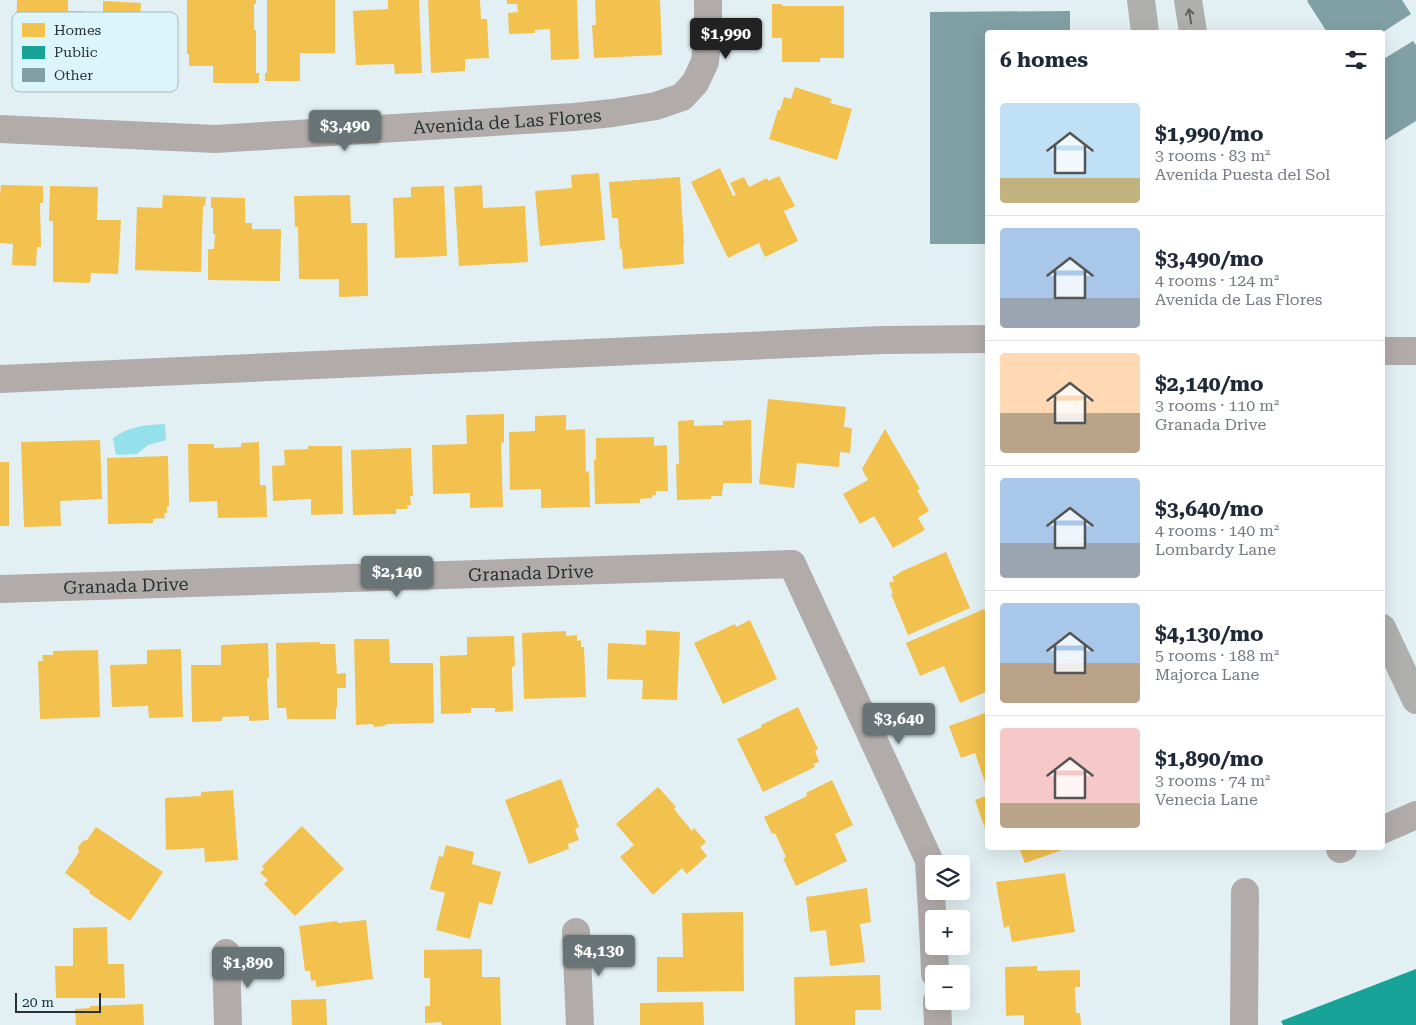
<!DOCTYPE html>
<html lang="en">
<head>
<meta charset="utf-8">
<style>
	:root { --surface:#fff; --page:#f2f2f3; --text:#1f2937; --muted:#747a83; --line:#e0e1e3; --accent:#687476 }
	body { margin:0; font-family:"Roboto Serif",serif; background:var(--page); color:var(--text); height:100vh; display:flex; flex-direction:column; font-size:19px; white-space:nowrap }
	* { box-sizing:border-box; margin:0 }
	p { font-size:16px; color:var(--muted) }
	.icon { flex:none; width:28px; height:28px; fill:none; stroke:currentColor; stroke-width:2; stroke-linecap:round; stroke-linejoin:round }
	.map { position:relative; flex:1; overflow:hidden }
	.details { position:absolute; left:985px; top:30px; width:400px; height:820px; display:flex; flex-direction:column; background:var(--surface); border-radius:5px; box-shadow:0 5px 20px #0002 }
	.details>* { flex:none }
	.fabs { position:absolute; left:925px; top:855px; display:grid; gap:10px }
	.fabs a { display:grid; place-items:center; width:45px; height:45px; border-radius:5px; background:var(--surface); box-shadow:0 5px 20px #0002; font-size:25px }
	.scale { position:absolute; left:15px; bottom:12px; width:86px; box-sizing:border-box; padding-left:5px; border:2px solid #273133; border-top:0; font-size:14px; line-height:18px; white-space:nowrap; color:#273133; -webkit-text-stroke:4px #dbf5fa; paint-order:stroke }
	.price { position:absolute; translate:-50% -42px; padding:0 11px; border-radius:5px; background:var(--accent); color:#fff; font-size:16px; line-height:32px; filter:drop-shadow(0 1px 2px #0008) }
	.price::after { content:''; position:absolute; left:50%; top:30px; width:15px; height:11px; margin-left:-8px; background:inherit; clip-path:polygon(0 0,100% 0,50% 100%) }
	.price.on { background:#222; color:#fff }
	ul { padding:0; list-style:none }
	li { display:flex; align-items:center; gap:15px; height:125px; padding:0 15px }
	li+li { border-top:1px solid var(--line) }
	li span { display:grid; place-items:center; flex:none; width:140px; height:100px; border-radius:5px; color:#555 }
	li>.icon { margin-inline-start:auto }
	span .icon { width:60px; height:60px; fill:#fffc; stroke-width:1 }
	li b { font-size:21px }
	h2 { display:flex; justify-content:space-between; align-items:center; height:60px; padding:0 15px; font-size:21px }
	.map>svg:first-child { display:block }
</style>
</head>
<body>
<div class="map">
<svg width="1416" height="1025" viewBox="0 0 1416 1025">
	<rect width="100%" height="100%" fill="#e2f0f3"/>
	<path fill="#94e0eb" d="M165,424L166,440L148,445L137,454L116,455L113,438C131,426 143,425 165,424Z"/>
	<path fill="#f2c14e" d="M17,0H68V11H84L82,76L53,75V52H44V43L16,42Z
		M187,0H256V4H254V30H256V73H259V83H213V66H189V54H187Z
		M267,0H335V53H300V81H265V73H267Z
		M388,0H419L422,73L395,74L394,64L356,65L353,11L388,9Z
		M429,0H480L481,19H487L489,58L465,59V71L431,73L428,1Z
		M507,0H577L579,59L551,60L550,29L535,30V33L509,34L508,13L518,12L517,4H507Z
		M595,0H660L662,55L594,58L592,25H596Z
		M103,1L141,3L140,19H165L164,68L135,67V60H127L126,80L98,79L100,17H103Z
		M772,4H782V6H844V58H820V62H782V38H772Z
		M795,87L832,99L830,103L852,109L837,160L769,139L778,110H780L784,97L791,99Z
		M720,168L733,196L736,195L730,183L744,177L749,187L767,178L768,181L779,176L795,206L784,211L798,241L765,257L759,243L728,258L691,182Z
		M599,173L605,240L540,246L535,191L572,188L571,175Z
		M680,177L684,245H683L684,264L623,269L622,249H620L618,218H612L609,182Z
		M1,185L43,186V203H40L41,247H37L36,266L12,265L13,244L0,243V196Z
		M482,185L483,208L525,206L528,262L459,266L454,187Z
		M50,186L98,187L97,220H121L118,274L91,273L90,283L53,282V221H49Z
		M444,186L447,256L395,258L393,198L411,197V187Z
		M163,195L206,197L205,206H203L201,272L135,270L137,207L162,208Z
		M350,195L351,223H367L368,296L339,297V279H299L298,227H295L294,196Z
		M211,197L245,198V223H252V229H281L280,281L208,280V249H214L215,234H213V208H211Z
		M768,399L846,407L844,427L852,428L850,453L840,452L839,467L797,463L794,488L759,484Z
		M504,414V442L501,443L503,507L470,508V493L433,494L432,445L467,444L466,415Z
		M566,415V430L585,429L586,472L589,471L590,507L541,508V489L510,490L509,432L535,431V416Z
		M694,420V426L723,425V421L751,420L752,483H723V490H722V496H711V499L677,500L676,464H679L678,421Z
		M885,429L920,489L917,490L929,511L918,518L925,530L893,548L874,516L860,524L843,494L868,480L862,469Z
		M654,437V446L667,445L668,491H656V495H652V498L640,499V503L595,504L594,460H596V438Z
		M100,440L102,499L60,501L61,526L24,527L21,442Z
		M259,442L260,485H266L267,517L218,518L217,501L189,502L188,444H214V448L241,447V443Z
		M308,446H342L343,514L311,515V499L273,501L272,466L285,465L284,450L308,449Z
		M411,448L413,496H410L411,505H407L408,509H396V514L353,515L351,450Z
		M168,456L169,506H167V513H164L165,518L153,519V523L108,524L107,458Z
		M0,462H9V526H0Z
		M946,552L970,608L908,635L891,594L893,593L889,583L894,581L892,577L900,573V572Z
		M984,609L988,617V691L960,703L944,666L920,676L906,643Z
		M750,620L777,679L723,704L694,643L735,624L736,627Z
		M646,630L680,632L677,700L642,699L643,680L607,679L608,643L646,645Z
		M566,631V636L577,635V641L581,640V647H584L586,697L524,699L522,633Z
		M514,636L515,666L512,667L513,711L495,712V708H471V713L441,714L440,656L467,655V637Z
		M354,639H389L390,663H433L434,723L387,724L384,726L375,727L372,724L356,725Z
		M320,642V644H335L337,674L346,673V688H337V708H336V719H287L286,708H277L276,643Z
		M268,643L269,678H267L269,720L249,721V716L222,717V721L192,722L191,665H221V645Z
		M181,649L183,717L149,718L148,706L112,707L110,665L147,664V650Z
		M98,650L100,717L40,719L38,661H43L42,655H53V651Z
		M798,707L818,749L815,751L819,762L813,764L815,767L763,792L737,739L762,727L761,725Z
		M988,712V788H987L975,753L961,758L949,726Z
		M561,779L579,827L575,829L579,840L568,844L569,849L529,864L505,800Z
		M832,780L853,825L835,834L847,861L796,886L783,858L786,857L775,833L772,834L764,817L807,796L806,793Z
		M658,787L676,807L674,809L692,831L694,828L706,842L700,847L707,856L687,874L682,868L653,895L620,857L634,845L616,824Z
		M233,790L238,860L205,862L204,848L166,850L165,798L201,796V792Z
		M988,795V834H987L975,800Z
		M302,826L344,869L295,916L264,884L268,880L260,873L264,869L262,866Z
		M96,827L163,872L130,921L89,893L90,891L65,873L79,852L78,847L83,841L87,840Z
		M446,845L474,852L472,864L501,872L492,905L479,902L470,939L436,930L445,893L430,889L439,856L443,857Z
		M1019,848H1068L1025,863Z
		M1065,873L1075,932L1012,942L1009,926L1004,928L996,882Z
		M867,888L871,922L860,924L865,962L830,966L826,930L810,932L806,897Z
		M743,912L744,991L657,992V957H683L682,913Z
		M366,920L373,979L316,987V980L311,981L310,971H305L299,926L337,921L338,923Z
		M107,927L108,964H124L125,998H56L55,966H73V928Z
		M482,949V977H500L501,1025H442L441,1022L425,1023V1006H430V978H424V950Z
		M1037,966V971L1080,970V987H1075L1076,1013H1080L1081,1025H1024V1015L1006,1016L1005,967Z
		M880,975L881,1010H855V1025H795L794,977Z
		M326,999L327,1025H292L291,1000Z
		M703,1002L704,1025H640V1003Z
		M143,1004L144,1025H76L75,1009L90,1008V1006Z"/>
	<path fill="#17a398" d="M1416,969V1025H1283L1281,1021Z"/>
	<path fill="#80a0a5" d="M1308,0H1402L1411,14L1383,32H1327L1307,1Z
		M1070,11V32H988V244H930V12Z
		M1413,41L1416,45V121L1382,142V60Z"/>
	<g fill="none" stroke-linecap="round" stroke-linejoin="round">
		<g stroke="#b1acaa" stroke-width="28">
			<path id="s1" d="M0,129L215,139L574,117L613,113L656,106L682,97L695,83L705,62L708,29V0"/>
			<path d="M1382,351H1416"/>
			<path d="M0,379L882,340L988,339"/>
			<path id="s2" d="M0,589L792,564L929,860L934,945"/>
			<path d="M1382,830L1416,815"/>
			<path d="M1340,849L1343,848"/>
			<path d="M576,932L580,1025"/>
			<path d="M934,946L935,974"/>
			<path d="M226,953L228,1025"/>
			<path d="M937,1001L938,1025"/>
			<path d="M1244,1025L1245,892"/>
		</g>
		<path stroke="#afafad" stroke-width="28" d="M1141,0L1145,32
			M1188,0L1193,32
			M1382,628L1416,700"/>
	</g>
	<defs><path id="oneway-shaft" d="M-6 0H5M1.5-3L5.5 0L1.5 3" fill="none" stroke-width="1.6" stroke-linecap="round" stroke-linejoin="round" transform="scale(1.25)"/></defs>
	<use stroke="#5d6364" href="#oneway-shaft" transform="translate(1190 16) rotate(-99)"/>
	<g text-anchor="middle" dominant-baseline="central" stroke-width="5" stroke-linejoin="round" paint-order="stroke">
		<g font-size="18" fill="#273133" stroke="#dbf5fa">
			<text stroke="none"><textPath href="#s1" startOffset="508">Avenida de Las Flores</textPath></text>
			<text stroke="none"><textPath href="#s2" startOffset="531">Granada Drive</textPath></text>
			<text stroke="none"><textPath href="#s2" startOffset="126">Granada Drive</textPath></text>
		</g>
	</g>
	<rect x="12" y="12" width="166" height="80" rx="8" fill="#dbf5fa" stroke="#a5babe" stroke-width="1"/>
	<rect x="22" y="23" width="23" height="14" fill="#f2c14e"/>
	<rect x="22" y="46" width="23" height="13" fill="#17a398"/>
	<rect x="22" y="68" width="23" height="14" fill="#80a0a5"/>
	<g font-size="14" fill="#273133">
		<text x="54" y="35">Homes</text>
		<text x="54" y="57">Public</text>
		<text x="54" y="80">Other</text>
	</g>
</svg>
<div class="fabs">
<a><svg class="icon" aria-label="layers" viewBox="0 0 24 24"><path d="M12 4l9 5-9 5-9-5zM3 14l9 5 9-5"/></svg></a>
<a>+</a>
<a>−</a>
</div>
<div class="scale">20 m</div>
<b class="price on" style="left:726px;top:60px">$1,990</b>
<b class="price" style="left:345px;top:152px">$3,490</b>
<b class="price" style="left:397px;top:598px">$2,140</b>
<b class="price" style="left:899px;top:745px">$3,640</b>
<b class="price" style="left:599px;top:977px">$4,130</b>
<b class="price" style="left:248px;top:989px">$1,890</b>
<section class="details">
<h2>6 homes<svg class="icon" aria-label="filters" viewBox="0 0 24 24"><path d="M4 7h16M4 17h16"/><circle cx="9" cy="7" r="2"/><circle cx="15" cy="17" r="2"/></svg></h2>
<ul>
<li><span style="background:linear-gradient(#bfe0f5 75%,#c2b280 0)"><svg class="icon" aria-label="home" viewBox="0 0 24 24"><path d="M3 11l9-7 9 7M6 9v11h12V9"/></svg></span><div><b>$1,990/mo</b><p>3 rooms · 83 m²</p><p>Avenida Puesta del Sol</p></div></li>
<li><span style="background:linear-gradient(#a9c7e8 70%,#9aa5b1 0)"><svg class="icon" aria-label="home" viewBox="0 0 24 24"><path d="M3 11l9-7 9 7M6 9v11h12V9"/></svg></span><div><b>$3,490/mo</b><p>4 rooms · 124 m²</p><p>Avenida de Las Flores</p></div></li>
<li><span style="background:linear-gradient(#ffd9b3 60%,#b9a48a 0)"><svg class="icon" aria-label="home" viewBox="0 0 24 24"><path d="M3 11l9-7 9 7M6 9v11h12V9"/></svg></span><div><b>$2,140/mo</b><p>3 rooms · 110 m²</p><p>Granada Drive</p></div></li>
<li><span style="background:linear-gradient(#a9c7e8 65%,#9aa5b1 0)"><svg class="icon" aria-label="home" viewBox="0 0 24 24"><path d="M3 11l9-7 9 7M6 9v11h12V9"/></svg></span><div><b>$3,640/mo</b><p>4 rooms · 140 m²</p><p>Lombardy Lane</p></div></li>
<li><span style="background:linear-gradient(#a9c7e8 60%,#b9a48a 0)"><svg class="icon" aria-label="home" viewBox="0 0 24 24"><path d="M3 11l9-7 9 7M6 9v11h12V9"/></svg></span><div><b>$4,130/mo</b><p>5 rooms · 188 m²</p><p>Majorca Lane</p></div></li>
<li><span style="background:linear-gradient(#f6c9c9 75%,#b9a48a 0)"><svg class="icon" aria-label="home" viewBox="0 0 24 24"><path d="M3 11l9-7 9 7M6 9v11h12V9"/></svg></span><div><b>$1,890/mo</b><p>3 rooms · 74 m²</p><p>Venecia Lane</p></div></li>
</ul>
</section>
</div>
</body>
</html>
